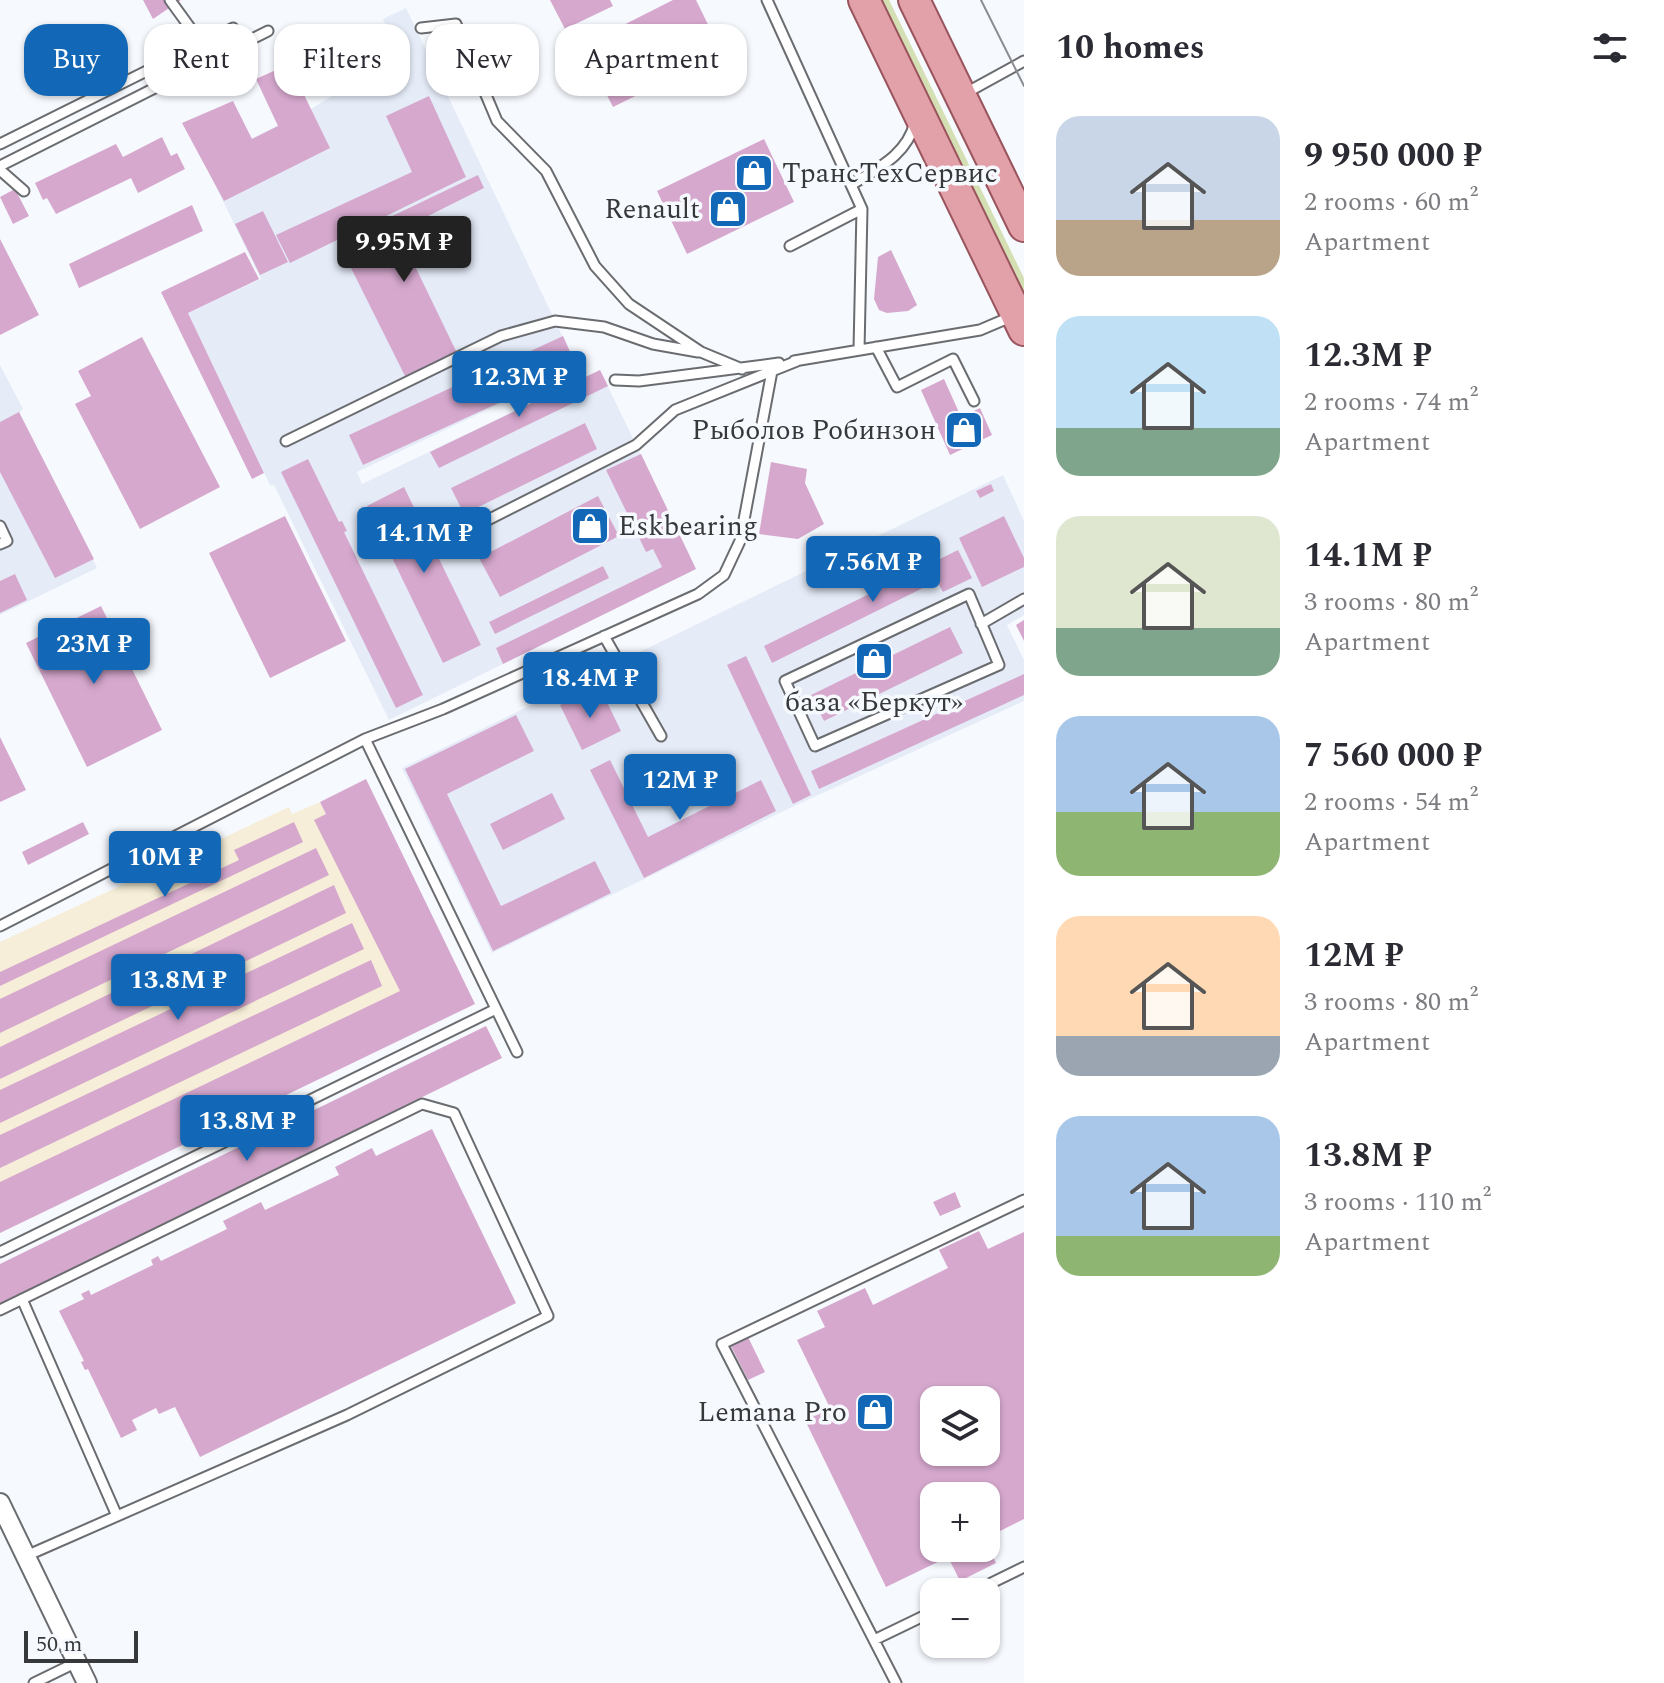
<!DOCTYPE html>
<html lang="en">
<head>
<meta charset="utf-8">
<style>
	:root { --surface:#fff; --page:#f7f7f7; --text:#2b2b33; --muted:#7c7c81; --accent:#1268b6 }
	body { margin:0; font-family:Spectral,serif; background:var(--page); color:var(--text); height:100vh; display:flex; flex-direction:column; font-size:30px; white-space:nowrap }
	* { box-sizing:border-box; margin:0 }
	p { font-size:26px; color:var(--muted) }
	.icon { flex:none; width:44px; height:44px; fill:none; stroke:currentColor; stroke-width:2; stroke-linecap:round; stroke-linejoin:round }
	.map { position:relative; flex:1; overflow:hidden }
	.side { display:flex; flex-direction:column; background:var(--surface); width:640px }
	.side>* { flex:none }
	.banner { position:absolute; left:24px; top:24px; width:760px; height:72px; display:flex; gap:16px }
	.fabs { position:absolute; left:920px; top:1386px; display:grid; gap:16px }
	.fabs a { display:grid; place-items:center; width:80px; height:80px; border-radius:16px; background:var(--surface); box-shadow:0 2px 6px #0004; font-size:40px }
	.scale { position:absolute; left:24px; bottom:20px; width:114px; box-sizing:border-box; padding-left:8px; border:4px solid #37383a; border-top:0; font-size:22px; line-height:28px; white-space:nowrap; color:#37383a; -webkit-text-stroke:6px #f6f9fe; paint-order:stroke }
	.price { position:absolute; translate:-50% -68px; padding:0 18px; border-radius:8px; background:var(--accent); color:#fff; font-size:26px; line-height:52px; filter:drop-shadow(0 2px 4px #0008) }
	.price::after { content:''; position:absolute; left:50%; top:48px; width:24px; height:18px; margin-left:-12px; background:inherit; clip-path:polygon(0 0,100% 0,50% 100%) }
	.price.selected { background:#222; color:#fff }
	ul { padding:0; list-style:none }
	li { display:flex; align-items:center; gap:24px; height:200px; padding:0 32px }
	li span { display:grid; place-items:center; flex:none; width:224px; height:160px; border-radius:24px; color:#555 }
	li>.icon { margin-inline-start:auto }
	span .icon { width:96px; height:96px; fill:#fffc; stroke-width:1 }
	li b { font-size:34px }
	h2 { display:flex; justify-content:space-between; align-items:center; height:96px; padding:0 32px; font-size:34px }
	.tag { padding:0 28px; border-radius:24px; background:var(--surface); box-shadow:0 2px 6px #0004; font-size:28px; line-height:72px }
	.tag.selected { background:var(--accent); color:#fff }
	main { display:flex; flex:1; min-height:0 }
	.map>svg:first-child { display:block }
</style>
</head>
<body>
<main>
<div class="map">
<svg width="1024" height="1683" viewBox="0 0 1024 1683">
	<rect width="100%" height="100%" fill="#f6f9fe"/>
	<path fill="#e5ecf8" d="M406,8L577,367L357,472L362,484L600,370L696,569L389,720L274,485H270L188,313L261,279L204,162L311,109L399,54L383,19Z
		M0,365L23,409L19,413L97,568L0,615Z
		M1003,475L1024,521V615L1007,625L1024,660V701L792,807L492,953L402,768Z"/>
	<path fill="#f6eed8" d="M320,802L415,999L0,1199V942L289,807L292,814Z"/>
	<path fill="#d4dfb3" d="M881,0H889L1024,278V294Z"/>
	<path fill="#d6a8ce" fill-rule="evenodd" d="M143,0H181L153,19Z
		M550,0H610L613,6L565,29Z
		M673,0H696L722,53L613,107L582,46Z
		M289,64L330,148L224,201L182,123L233,101L252,139L278,126L256,79Z
		M429,96L466,177L290,263L276,235L412,172L386,116Z
		M162,137L171,156L177,153L185,169L138,193L131,178L56,214L47,198L43,200L35,183L116,144L123,157Z
		M764,139L794,202L687,254L657,191Z
		M478,175L484,188L398,231L458,355L406,378L338,242Z
		M15,189L29,216L13,224L0,197Z
		M192,205L203,231L79,288L69,264Z
		M263,211L288,262L260,275L235,224Z
		M0,239L39,315L0,335Z
		M891,250L917,305L908,311L887,313L879,310L874,299L878,257Z
		M245,252L259,279L188,313L264,473L252,479L161,292Z
		M563,336L577,367L363,465L349,435Z
		M142,337L220,487L140,529L75,404L91,396L78,371Z
		M600,370L608,386L439,468L430,452Z
		M944,379L961,417L980,408L992,435L950,455L921,390Z
		M19,412L94,559L55,578L0,472V422Z
		M585,423L597,449L464,514L451,488Z
		M641,454L696,569L503,664L496,648L662,567L653,549L646,552L606,470Z
		M308,459L339,522L342,521L347,531L344,532L423,695L396,708L281,472Z
		M771,462L807,469L805,483L824,524L798,539L759,534Z
		M991,484L994,491L980,498L976,491Z
		M404,487L481,645L443,663L367,506Z
		M598,496L619,536L500,597L479,558Z
		M285,516L346,641L270,678L209,553Z
		M1004,516L1024,558V567L982,587L959,538Z
		M958,550L972,578L943,592L937,581L772,663L764,646Z
		M603,566L609,578L495,634L489,622Z
		M15,574L27,600L0,613V581Z
		M101,606L162,730L87,767L26,643Z
		M1024,620V641L1016,625Z
		M950,627L963,653L824,721L811,695Z
		M746,656L811,795L793,804L727,665Z
		M1024,674V695L819,789L811,771Z
		M603,694L621,731L582,750L560,705L582,695L586,702Z
		M516,715L534,751L447,794L501,906L595,861L611,893L493,951L405,769Z
		M0,737L26,790L0,802Z
		M610,760L648,837L761,780L776,811L644,878L590,770Z
		M366,779L475,1004L0,1233V1182L400,991L314,820L326,814L320,802Z
		M552,793L565,819L503,850L490,824Z
		M83,822L89,834L28,865L22,852Z
		M294,822L303,842L0,986V972L239,860L234,850Z
		M316,848L329,875L0,1033V999Z
		M334,885L346,913L0,1079V1047Z
		M352,923L364,949L0,1123V1090Z
		M371,960L382,986L0,1168V1135Z
		M486,1026L502,1058L0,1304V1264Z
		M432,1129L516,1303L200,1457L175,1407L159,1414L156,1408L132,1420L137,1430L121,1438L88,1369L85,1370L81,1362L84,1361L59,1311L84,1299L81,1294L89,1290L91,1295L153,1265L151,1260L158,1256L161,1261L227,1229L223,1221L261,1202L265,1210L339,1175L335,1167L372,1148L376,1156Z
		M955,1192L961,1207L940,1216L933,1202Z
		M979,1231L988,1249L1024,1232V1519L986,1538V1496H934V1548H986V1543L996,1563L960,1581L948,1557L886,1587L804,1418L829,1406L797,1340L825,1327L817,1311L865,1288L873,1305L948,1268L939,1250ZM934,1400H986V1452H934Z
		M748,1337L765,1372L748,1380L731,1346Z"/>
	<g fill="none" stroke-linecap="round" stroke-linejoin="round">
		<defs>
			<path id="service" d="M170,0L191,29L207,62
				M767,0L862,209L859,350
				M421,28L456,24L497,121L546,171L595,266L629,304L701,352L742,369
				M964,94L1024,61
				M0,144L233,28
				M0,166L268,31
				M0,170L24,191
				M851,185C878,168 907,155 915,122
				M790,246L862,209
				M876,347L897,387L953,359L974,401
				M794,361L980,330L1013,316
				M615,380L639,381L779,363
				M286,441L501,336L555,321L604,327L653,344L698,352
				M0,526L7,541L0,544
				M472,528L636,445L675,410L772,371
				M969,594L999,665L815,746L785,681Z
				M981,624L1024,599
				M604,636L661,736
				M365,739L517,1052
				M0,926L365,739L443,709L698,594L724,575L740,541L772,371L797,361
				M0,1252L496,1009
				M22,1299L117,1516
				M0,1310L422,1104L454,1113L548,1316L347,1415L26,1556
				M973,1592L1024,1567
				M874,1640L934,1611
				M34,1683L77,1662
				M896,1683L722,1344L1024,1200"/>
			<path id="minor" d="M0,1503L87,1683"/>
			<path id="primary" d="M864,0L1024,330
				M914,0L1024,226"/>
		</defs>
		<use href="#service" stroke="#6a6c70" stroke-width="13"/>
		<use href="#minor" stroke="#6a6c70" stroke-width="22"/>
		<use href="#primary" stroke="#99545d" stroke-width="34"/>
		<use href="#service" stroke="#fff" stroke-width="9"/>
		<use href="#minor" stroke="#fff" stroke-width="18"/>
		<use href="#primary" stroke="#e2a1a9" stroke-width="30"/>
		<path stroke="#8b8d91" stroke-width="2" d="M981,0L1024,86"/>
	</g>
	<defs>
		<symbol id="shop-square" viewBox="-11 -11 22 22"><rect x="-9" y="-9" width="18" height="18" rx="4" fill="#1268b6" stroke="#f6f9fe"/><path d="M-5-2.5h2.3a2.7 3.5 0 0 1 5.4 0H5L5.5 6h-11ZM-1.5-2.5h3a1.5 2.3 0 0 0-3 0Z" fill="#fff"/></symbol>
	</defs>
	<g fill-rule="evenodd">
		<use href="#shop-square" x="732" y="151" width="44" height="44"/>
		<use href="#shop-square" x="706" y="187" width="44" height="44"/>
		<use href="#shop-square" x="942" y="408" width="44" height="44"/>
		<use href="#shop-square" x="568" y="504" width="44" height="44"/>
		<use href="#shop-square" x="852" y="639" width="44" height="44"/>
		<use href="#shop-square" x="853" y="1390" width="44" height="44"/>
	</g>
	<g text-anchor="middle" dominant-baseline="central" stroke-width="7" stroke-linejoin="round" paint-order="stroke">
		<g font-size="28" fill="#37383a" stroke="#f6f9fe" text-anchor="end">
			<text x="782" y="173" text-anchor="start">ТрансТехСервис</text>
			<text x="700" y="209">Renault</text>
			<text x="936" y="430">Рыболов Робинзон</text>
			<text x="618" y="526" text-anchor="start">Eskbearing</text>
			<text x="874" y="702" text-anchor="middle">база «Беркут»</text>
			<text x="847" y="1412">Lemana Pro</text>
		</g>
	</g>
</svg>
<div class="fabs">
<a><svg class="icon" aria-label="layers" viewBox="0 0 24 24"><path d="M12 4l9 5-9 5-9-5zM3 14l9 5 9-5"/></svg></a>
<a>+</a>
<a>−</a>
</div>
<div class="scale">50 m</div>
<b class="price selected" style="left:404px;top:284px">9.95M ₽</b>
<b class="price" style="left:519px;top:419px">12.3M ₽</b>
<b class="price" style="left:424px;top:575px">14.1M ₽</b>
<b class="price" style="left:873px;top:604px">7.56M ₽</b>
<b class="price" style="left:94px;top:686px">23M ₽</b>
<b class="price" style="left:590px;top:720px">18.4M ₽</b>
<b class="price" style="left:680px;top:822px">12M ₽</b>
<b class="price" style="left:165px;top:899px">10M ₽</b>
<b class="price" style="left:178px;top:1022px">13.8M ₽</b>
<b class="price" style="left:247px;top:1163px">13.8M ₽</b>
<div class="banner">
<a class="tag selected">Buy</a>
<a class="tag">Rent</a>
<a class="tag">Filters</a>
<a class="tag">New</a>
<a class="tag">Apartment</a>
</div>
</div>
<section class="side">
<h2>10 homes<svg class="icon" aria-label="filters" viewBox="0 0 24 24"><path d="M4 7h16M4 17h16"/><circle cx="9" cy="7" r="2"/><circle cx="15" cy="17" r="2"/></svg></h2>
<ul>
<li><span style="background:linear-gradient(#c9d6e8 65%,#b9a48a 0)"><svg class="icon" aria-label="home" viewBox="0 0 24 24"><path d="M3 11l9-7 9 7M6 9v11h12V9"/></svg></span><div><b>9 950 000 ₽</b><p>2 rooms · 60 m²</p><p>Apartment</p></div></li>
<li><span style="background:linear-gradient(#bfe0f5 70%,#7fa58c 0)"><svg class="icon" aria-label="home" viewBox="0 0 24 24"><path d="M3 11l9-7 9 7M6 9v11h12V9"/></svg></span><div><b>12.3M ₽</b><p>2 rooms · 74 m²</p><p>Apartment</p></div></li>
<li><span style="background:linear-gradient(#dfe7d0 70%,#7fa58c 0)"><svg class="icon" aria-label="home" viewBox="0 0 24 24"><path d="M3 11l9-7 9 7M6 9v11h12V9"/></svg></span><div><b>14.1M ₽</b><p>3 rooms · 80 m²</p><p>Apartment</p></div></li>
<li><span style="background:linear-gradient(#a9c7e8 60%,#8fb573 0)"><svg class="icon" aria-label="home" viewBox="0 0 24 24"><path d="M3 11l9-7 9 7M6 9v11h12V9"/></svg></span><div><b>7 560 000 ₽</b><p>2 rooms · 54 m²</p><p>Apartment</p></div></li>
<li><span style="background:linear-gradient(#ffd9b3 75%,#9aa5b1 0)"><svg class="icon" aria-label="home" viewBox="0 0 24 24"><path d="M3 11l9-7 9 7M6 9v11h12V9"/></svg></span><div><b>12M ₽</b><p>3 rooms · 80 m²</p><p>Apartment</p></div></li>
<li><span style="background:linear-gradient(#a9c7e8 75%,#8fb573 0)"><svg class="icon" aria-label="home" viewBox="0 0 24 24"><path d="M3 11l9-7 9 7M6 9v11h12V9"/></svg></span><div><b>13.8M ₽</b><p>3 rooms · 110 m²</p><p>Apartment</p></div></li>
</ul>
</section>
</main>
</body>
</html>
